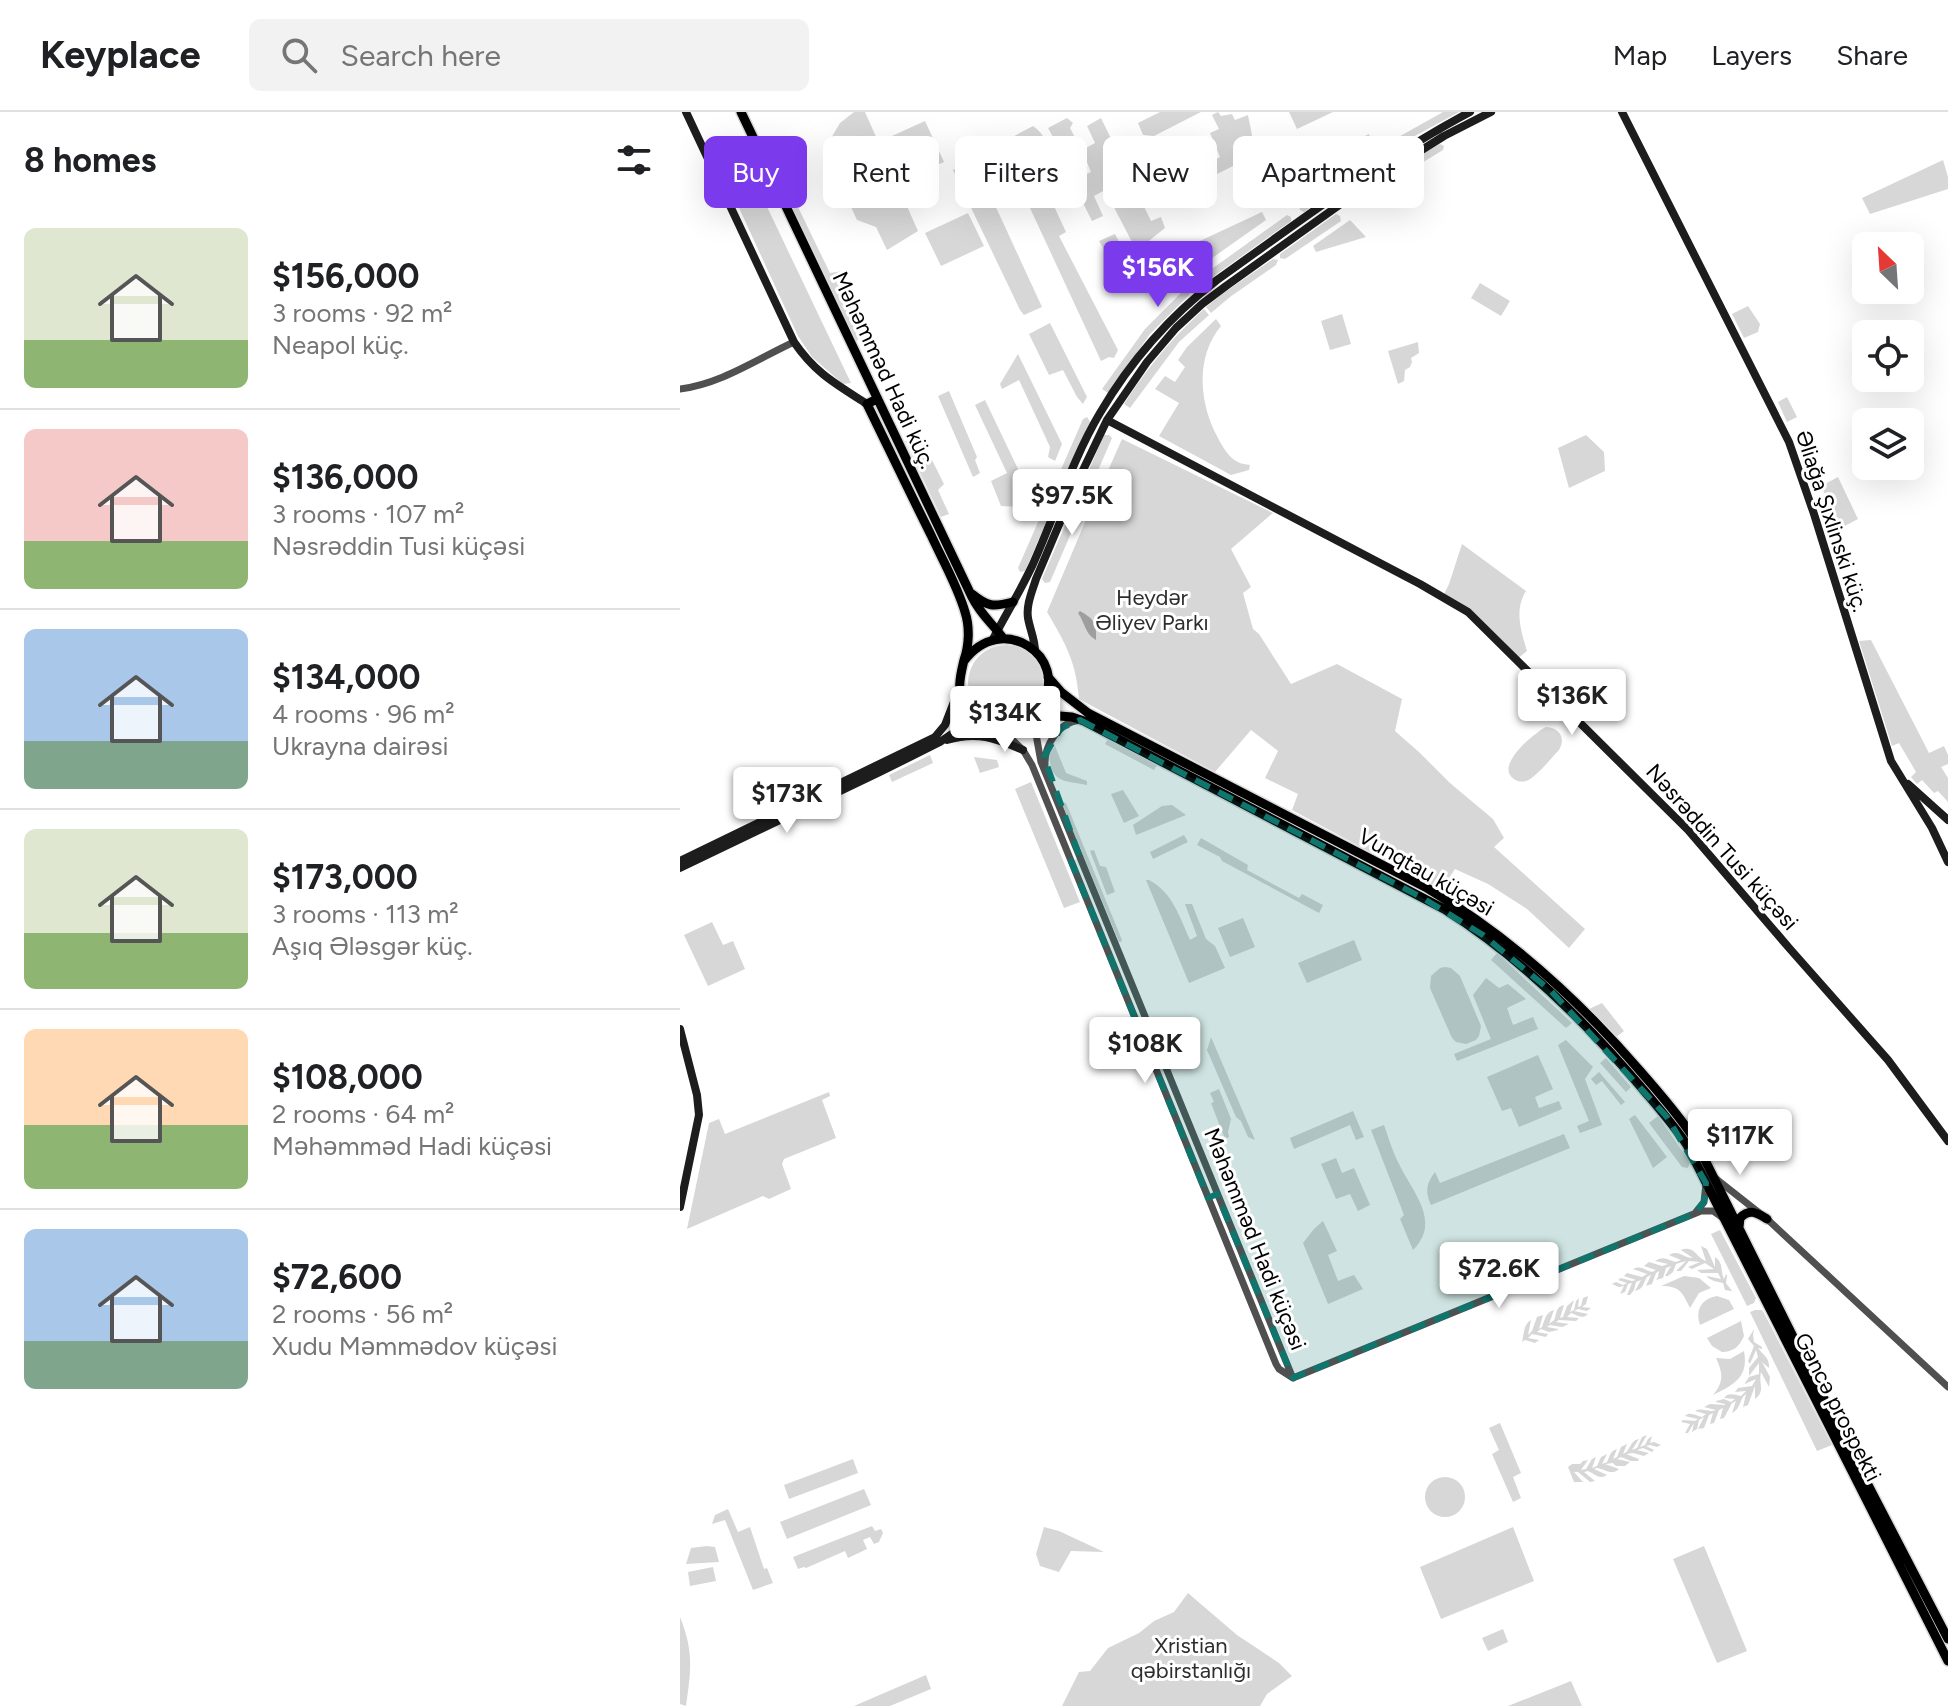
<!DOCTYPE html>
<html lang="en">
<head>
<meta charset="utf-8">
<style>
	:root { --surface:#fff; --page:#f2f2f2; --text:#202124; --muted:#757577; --line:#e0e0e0; --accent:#7c3aed }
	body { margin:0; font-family:Figtree,sans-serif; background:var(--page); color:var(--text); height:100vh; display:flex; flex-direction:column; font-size:30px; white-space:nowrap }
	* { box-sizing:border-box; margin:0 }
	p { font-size:26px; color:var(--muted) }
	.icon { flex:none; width:44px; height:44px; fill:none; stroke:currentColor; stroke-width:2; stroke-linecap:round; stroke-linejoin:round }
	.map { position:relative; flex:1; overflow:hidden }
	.drawer { display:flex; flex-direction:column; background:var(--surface); width:680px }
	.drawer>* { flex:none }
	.hud { position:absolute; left:24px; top:24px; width:760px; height:72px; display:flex; gap:16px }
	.needle { width:52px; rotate:335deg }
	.buttons { position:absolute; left:1172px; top:120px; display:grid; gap:16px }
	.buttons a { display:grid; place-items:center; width:72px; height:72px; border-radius:12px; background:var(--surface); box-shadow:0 8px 32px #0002; font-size:40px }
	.price { position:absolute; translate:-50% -68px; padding:0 18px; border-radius:8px; background:#fff; color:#222; font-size:26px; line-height:52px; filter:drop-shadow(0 2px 4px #0008) }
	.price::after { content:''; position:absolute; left:50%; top:48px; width:24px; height:18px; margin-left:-12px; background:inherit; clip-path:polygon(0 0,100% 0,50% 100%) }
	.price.current { background:var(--accent); color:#fff }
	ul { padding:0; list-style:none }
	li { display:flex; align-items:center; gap:24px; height:200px; padding:0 24px }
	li+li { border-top:2px solid var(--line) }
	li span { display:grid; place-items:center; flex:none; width:224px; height:160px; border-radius:12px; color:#555 }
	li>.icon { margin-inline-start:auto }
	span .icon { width:96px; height:96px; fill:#fffc; stroke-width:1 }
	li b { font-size:34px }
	h2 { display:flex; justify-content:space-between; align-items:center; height:96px; padding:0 24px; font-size:34px }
	.pill { padding:0 28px; border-radius:12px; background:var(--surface); box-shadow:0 8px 32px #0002; font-size:28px; line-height:72px }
	.pill.current { background:var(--accent); color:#fff }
	header { display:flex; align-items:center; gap:48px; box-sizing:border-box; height:112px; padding:0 40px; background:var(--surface); border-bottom:2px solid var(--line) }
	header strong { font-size:38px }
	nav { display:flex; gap:44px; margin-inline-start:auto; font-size:28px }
	.search { width:560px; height:72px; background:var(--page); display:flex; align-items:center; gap:20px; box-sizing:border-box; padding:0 28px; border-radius:12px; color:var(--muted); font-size:30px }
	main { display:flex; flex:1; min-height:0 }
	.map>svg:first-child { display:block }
</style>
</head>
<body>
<header>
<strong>Keyplace</strong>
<div class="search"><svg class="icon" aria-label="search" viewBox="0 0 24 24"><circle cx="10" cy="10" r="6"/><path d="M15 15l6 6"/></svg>Search here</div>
<nav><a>Map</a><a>Layers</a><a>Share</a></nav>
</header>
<main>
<section class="drawer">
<h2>8 homes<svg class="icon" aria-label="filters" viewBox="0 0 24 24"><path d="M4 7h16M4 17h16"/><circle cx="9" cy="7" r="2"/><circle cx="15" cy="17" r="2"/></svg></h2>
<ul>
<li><span style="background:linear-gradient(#dfe7d0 70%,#8fb573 0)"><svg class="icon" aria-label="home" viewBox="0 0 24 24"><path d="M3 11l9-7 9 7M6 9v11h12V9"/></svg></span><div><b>$156,000</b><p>3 rooms · 92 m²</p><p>Neapol küç.</p></div></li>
<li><span style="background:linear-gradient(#f6c9c9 70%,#8fb573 0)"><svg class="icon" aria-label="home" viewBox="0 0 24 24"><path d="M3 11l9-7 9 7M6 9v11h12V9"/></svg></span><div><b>$136,000</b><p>3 rooms · 107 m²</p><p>Nəsrəddin Tusi küçəsi</p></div></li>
<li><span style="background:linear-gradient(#a9c7e8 70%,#7fa58c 0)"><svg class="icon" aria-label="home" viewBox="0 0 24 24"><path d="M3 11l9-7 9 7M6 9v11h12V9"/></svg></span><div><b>$134,000</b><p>4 rooms · 96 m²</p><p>Ukrayna dairəsi</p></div></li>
<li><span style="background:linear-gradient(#dfe7d0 65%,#8fb573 0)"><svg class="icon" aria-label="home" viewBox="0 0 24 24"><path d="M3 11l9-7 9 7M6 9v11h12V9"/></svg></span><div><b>$173,000</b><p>3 rooms · 113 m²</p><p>Aşıq Ələsgər küç.</p></div></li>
<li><span style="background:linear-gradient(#ffd9b3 60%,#8fb573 0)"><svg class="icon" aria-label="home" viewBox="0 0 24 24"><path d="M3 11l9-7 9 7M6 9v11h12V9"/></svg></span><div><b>$108,000</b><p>2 rooms · 64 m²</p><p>Məhəmməd Hadi küçəsi</p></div></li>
<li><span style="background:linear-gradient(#a9c7e8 70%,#7fa58c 0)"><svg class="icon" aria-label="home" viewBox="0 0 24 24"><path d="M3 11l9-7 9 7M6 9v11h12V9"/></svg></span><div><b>$72,600</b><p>2 rooms · 56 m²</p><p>Xudu Məmmədov küçəsi</p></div></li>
</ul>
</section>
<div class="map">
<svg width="1268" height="1594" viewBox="0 0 1268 1594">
	<rect width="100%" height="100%" fill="#fff"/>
	<path fill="#d7d7d7" d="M174,0H185L238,119L207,138L196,115L177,108L150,49L147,33L160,11Z
		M480,0H521L474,24L463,23L458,11Z
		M538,0L541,4L552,2L555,8L568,3L573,28L571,45L537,62L531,50L540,45L530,21L539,17L532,3Z
		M609,0H653L617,17Z
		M763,0H779L709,38L690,52L686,46L706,32Z
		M387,6L393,11L390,16L400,35L383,43L368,16Z
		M421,6L471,109L481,105L485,116L465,132L431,149L419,129L435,122L442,136L453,132L425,78L414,84L423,104L412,109L392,69L411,60L402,38L415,31L407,14Z
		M245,9L264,50L222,69L203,28Z
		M353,14C368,25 365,30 361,47L354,51L386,120L379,124L438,238L434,246L429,245L421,249L350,96L362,89L354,68L342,74L321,31Z
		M689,22L690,25L684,29L688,35L616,86H611L579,75Z
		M760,32L764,34L763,38L704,74L701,69L723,53Z
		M60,38L171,271L163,272L132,245L118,224L37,48Z
		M683,48L687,54L624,100L620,98L619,94Z
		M1263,48L1268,65V77L1190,102L1182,86Z
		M281,54L289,71L302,65L362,195L344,203L340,198L273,58Z
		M116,91L150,161L163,159L174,183L166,188L182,222L176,230L112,95Z
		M582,100L586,108L508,163L500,153L487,159L479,148Z
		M288,101L304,134L261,154L245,121Z
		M656,102L660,104L661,109L605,147L600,146V142Z
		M607,103L611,105V109L513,179L508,174Z
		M670,108L686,125L636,140L633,134Z
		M593,147L598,148L596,153L550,185L531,201L526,195L545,180Z
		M800,171L830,189L821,204L791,186Z
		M505,177L510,182L470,222L428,281L422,277L465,217Z
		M1068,194L1080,212L1078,220L1064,226L1052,202Z
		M524,197L529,203L499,230L450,296L444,292C469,254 490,228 524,197Z
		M662,202L671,232L650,238L641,209Z
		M536,207L541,214C515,245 519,292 538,326C542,334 549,346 558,350C561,352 566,352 570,353L569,358L551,363L479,324L499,291L475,277L485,264L495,270L505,255L498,248L507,235Z
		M370,211L407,285L403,292L397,285L383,258L369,263L349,222Z
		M738,230L739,241L731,246L732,250L730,255L725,258L724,269L718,272L708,239Z
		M338,242L382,332L375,349L368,345L370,335L339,268L322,277L320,272Z
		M269,279L297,345L295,348L300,361L293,365L258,284Z
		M1107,285L1117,305L1107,310L1098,290Z
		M305,288L349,380L342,395L321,394L311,369L327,361L295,293Z
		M407,305L410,310L345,459L340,460L338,456L403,307Z
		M239,322L264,372L258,378L269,402L261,405L225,329Z
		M424,323H429L432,326L370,470L365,471L362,467Z
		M906,323L924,340L925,359L889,376L878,336Z
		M442,327L593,401L551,437L571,475L563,481L573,517L579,522L611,572L657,552L722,587L715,619L740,641L770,671L813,707L824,726L814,735L905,817L889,836L847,797L808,772L775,757L761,778L612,698L618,682L585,666L598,639L571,618L535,660L399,587C396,550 386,532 367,500L403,415Z
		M1158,365L1178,407L1161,416L1141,374Z
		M782,432L846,479C834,498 841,519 847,539L836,548L813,524L763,484L769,472Z
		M1191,528L1249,641L1264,634L1268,643V652L1261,655L1268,666V690L1258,679L1254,681L1242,668L1237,672L1231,665L1236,660L1219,631L1212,634L1179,529Z
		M288 571a38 38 0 1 1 76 0a38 38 0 1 1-76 0Z
		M866,615C880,616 886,626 879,638C871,646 856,666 846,669C842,670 838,670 834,667C814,654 854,621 866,615Z
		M428,627L477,653L474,658L425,632Z
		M375,634L386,661L407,669V673C382,668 371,671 369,642Z
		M250,643L253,651L212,670L209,663Z
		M294,645L317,648L319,655L300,661Z
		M351,670L400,790L384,796L335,677Z
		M443,678L459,704L444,711L431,682Z
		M383,690L386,691L442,828L441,830H439L382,692Z
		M492,693L506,703L456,723L453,713L482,694Z
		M504,723L508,730L473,747L470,740Z
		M521,726L568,753L567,758L619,786L622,782L643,793L639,801L542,749L540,745L517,733Z
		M414,738L420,754L426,755L435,780L427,783L410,739Z
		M466,768H469C493,781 499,804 510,828L517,824L505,792H512L526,827L535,834L545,856L509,871Z
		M563,806L575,835L550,845L538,816Z
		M32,810L43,833L53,829L65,857L28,874L4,823Z
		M674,828L682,848L627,871L618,851Z
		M817,841L892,911L886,916L811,848Z
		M765,855L771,856L780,864L801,914L799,924L796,928L786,932L776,930L772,926L750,876L751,864L760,856Z
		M806,866L819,876L828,872L846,887L827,896L833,913L853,905L858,917L777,949L774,942L811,927L793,883Z
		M922,891L944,919L936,925L909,897Z
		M531,925L575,1028L568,1025L561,1009L556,1005L527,938Z
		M886,928L913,955L905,967L922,1013L900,1021L897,1014L909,1009L878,933Z
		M858,943L873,977L855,985L859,996L879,989L882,997L839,1015L831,996L822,999L807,965Z
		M926,946L951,975L946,980L920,951Z
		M919,960L945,990L941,993L922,969L916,973L911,967Z
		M539,977L551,1007L548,1020L549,1025L545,1027L531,991L534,990L530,981Z
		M149,980L150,984L142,988L156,1026L104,1047L102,1052L111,1077L89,1087L83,1084L7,1117L29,1011L39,1007L45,1022Z
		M673,999L684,1025L676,1028L670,1013L614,1037L610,1026Z
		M955,1003L987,1045L973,1056L949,1007Z
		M978,1004L1010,1050L1008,1056L1002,1055L969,1011Z
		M704,1013C709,1027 713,1041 720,1054C734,1082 761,1110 733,1138L720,1107L724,1103L691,1018Z
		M884,1022L890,1036L751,1093C745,1080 746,1072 755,1060L760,1071Z
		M656,1046L662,1061L674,1056L690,1093L678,1099L670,1082L656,1087L641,1052Z
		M643,1109L657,1139L648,1143L658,1169L674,1163L683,1177L648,1192L623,1131L634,1117Z
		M1040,1118L1076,1186L1074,1191L1067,1194L1031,1122Z
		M1021,1134L1027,1137L1035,1155V1145C1044,1151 1040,1159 1044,1167L1046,1162L1047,1164L1046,1171L1052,1179L1057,1180L1045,1178L1043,1171L1034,1169L1028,1166L1027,1164L1041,1167L1038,1161H1021L1017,1158L1034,1157L1025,1151L1012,1157L1008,1155L1020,1150L1009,1149L1001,1159H996L1006,1149L996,1152L993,1160L988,1164H985L991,1154L986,1156L983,1166L976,1168L978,1165L979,1159L976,1161L972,1172L966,1174L971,1163L967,1165C963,1171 964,1177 955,1179L961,1168L956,1170L954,1178L950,1183H947L952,1171L948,1172L945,1180L940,1182L944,1174L939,1175L932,1172L936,1170L943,1173L947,1171L938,1168L941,1166L952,1169L956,1168L944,1164L947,1161L962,1165L967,1162L953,1157C961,1153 964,1158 972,1160L976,1158L964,1154L969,1150L982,1154L988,1152L975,1149C983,1143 988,1148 996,1150L1001,1148L989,1143C999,1137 1003,1146 1013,1146L1001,1138C1015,1133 1016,1146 1026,1149Z
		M1004,1164L1019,1166L1031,1176L1019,1181L1010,1196C1002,1180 1000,1174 981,1174Z
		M908,1184L906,1192L902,1195L911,1196L907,1199L898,1197L894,1199L908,1202C902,1208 898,1203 891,1201L887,1205L899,1206L896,1209L879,1208L876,1210L889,1212L882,1215L870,1213L867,1215L878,1217V1218L869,1220L861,1217L857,1220L868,1222L866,1225L852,1222L848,1226L859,1228L855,1231L845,1228L842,1230C844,1223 843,1213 851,1208L848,1223L852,1219L857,1205L863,1203L859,1217L862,1215C865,1207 866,1200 874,1198L869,1212L874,1208C877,1202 875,1195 884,1193L880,1206L883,1205L887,1194L894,1188L890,1200L894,1198L896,1189L899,1186L898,1195L901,1194L903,1186Z
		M1037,1184L1049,1188L1054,1197L1020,1213C1015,1198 1021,1187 1037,1184Z
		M1075,1198H1082L1084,1201L1152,1333L1137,1339L1070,1200Z
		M1061,1209L1064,1224C1059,1235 1053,1240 1042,1240L1032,1234L1027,1226Z
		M1074,1217L1073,1223L1074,1230L1082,1235V1237L1078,1236C1083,1243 1090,1246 1089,1256L1082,1250L1090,1265L1089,1275L1081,1260C1078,1271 1086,1279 1075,1287V1274L1068,1293L1063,1295L1066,1282C1059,1287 1061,1297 1052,1301L1056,1289L1052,1291L1044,1306L1040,1307L1043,1296L1039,1298L1034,1311L1030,1312L1033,1301L1029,1303L1024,1316L1018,1317L1024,1305L1019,1308L1017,1317L1012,1320L1014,1311L1008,1321H1005L1010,1312L1001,1310L1003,1308L1015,1309L1018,1307L1005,1304C1010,1299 1016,1304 1022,1305L1026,1302L1015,1299C1022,1295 1028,1301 1036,1298L1024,1295L1030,1292L1045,1293V1292L1036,1290V1289L1044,1287L1051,1290L1055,1287L1044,1286C1048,1280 1055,1283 1061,1284L1066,1279L1055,1280L1058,1276L1072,1274L1076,1267L1065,1272V1271L1069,1265L1079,1262V1251L1069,1264V1256L1078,1245L1076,1238L1070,1252L1068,1249L1074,1234L1068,1227Z
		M1064,1239C1069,1265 1054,1273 1033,1283C1044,1270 1043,1261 1036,1246L1050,1247Z
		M820,1311L841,1361L833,1365L841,1386L833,1390L812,1342L819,1338L809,1316Z
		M967,1323L960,1335L965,1333L968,1327L972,1324L970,1331L974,1330L981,1333L977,1335L970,1333L966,1334L974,1338L972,1340L963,1336L957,1338L969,1341L964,1344L953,1341L946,1342L959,1347L958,1349H951L941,1345L937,1347L950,1350L945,1354H936L933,1351L925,1352L939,1357C931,1364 925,1357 917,1356L914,1357L927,1363C919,1368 915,1362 908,1359L904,1360L915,1369L910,1370L898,1360H894L903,1370H894L888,1355L892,1352H900L903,1349L908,1348L901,1358L906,1357L912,1347L916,1345L912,1356L917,1354L921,1345L927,1342L922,1352L927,1350C930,1344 930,1339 937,1337L933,1347L937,1345L941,1335L947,1332L943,1342C951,1339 949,1329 959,1327L952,1338L957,1336L962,1325Z
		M173,1347L178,1361L109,1387L104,1373Z
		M745 1385a20 20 0 1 1 40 0a20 20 0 1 1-40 0Z
		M184,1377L191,1393L107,1427L100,1410Z
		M48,1397L58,1420L70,1415L84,1457L87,1456L93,1471L73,1478L45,1408L32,1412L35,1403Z
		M192,1414L195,1419L201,1417L203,1421L199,1430L194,1432L190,1425L183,1428L187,1437L168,1446L165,1439L126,1456L124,1455L118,1457L113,1445Z
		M364,1415L379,1419L424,1440L391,1439L379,1460L360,1454L356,1442Z
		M833,1415L854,1469L761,1507L740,1455Z
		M27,1434L35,1435L39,1450L6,1452L11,1436Z
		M1024,1434L1067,1539L1037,1551L993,1447Z
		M33,1455L36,1469L10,1474L8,1460Z
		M508,1481L557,1523L599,1551L612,1564L587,1582L580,1594H382L399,1560L410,1559L428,1536L459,1521L474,1509L494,1500Z
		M0,1505C14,1540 11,1558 6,1594L0,1592Z
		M823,1517L828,1530L808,1539L802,1526Z
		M246,1563L251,1577L210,1594H174Z
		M891,1569L902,1594H828Z"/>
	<path fill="#9e9e9e" d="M400,499C414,507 417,511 416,528C405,522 405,511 398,501Z"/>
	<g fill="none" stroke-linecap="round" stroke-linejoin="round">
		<defs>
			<path id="primary" d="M61,0L292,485C301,503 312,511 323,526
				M197,287L187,292C208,335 229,379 251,423C262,447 278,475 285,500C290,515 289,534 284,548C280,565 276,579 286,595C304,622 345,620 362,592C390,545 322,498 284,549
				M292,482C308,495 313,495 333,490
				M368,565L381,580L408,601L747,776C829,824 899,888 961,960C980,982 999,1003 1015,1028L1159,1317L1268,1527
				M354,602L392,605L404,609L764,797C839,844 904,908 961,975C977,994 993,1012 1007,1033L1268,1549
				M1059,1115L1060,1106C1070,1096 1077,1101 1087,1107"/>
		</defs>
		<use href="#primary" stroke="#dbdbdb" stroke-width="12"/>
		<path stroke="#505050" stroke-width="7" d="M0,277C41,272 77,247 114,230
			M354,602L357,628L361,650L612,1264
			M318,614L343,638L352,653L596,1252L599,1257L613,1266
			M365,653C364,633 379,610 400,608
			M1035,1066L1087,1107L1268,1275
			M1016,1100L1024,1090L1026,1072
			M613,1266L1021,1099H1033L1043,1106"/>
		<path stroke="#1d1d1d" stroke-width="8" d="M6,0L114,230C135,261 156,272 187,292
			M942,0L1109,330L1134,402L1211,649L1252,716L1268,750
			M427,308L740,472L788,500L1008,718L1110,837L1208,948L1268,1029
			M313,527C326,502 341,478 353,452C375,403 393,346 420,301C450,250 490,204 537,168C620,109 700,48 790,0
			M355,539C355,527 350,518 348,506C346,493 352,480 356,467L394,377L427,308L467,250L496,216L522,192L546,174L697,66L764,24L811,0
			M267,628C297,619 315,626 343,638
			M1228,672L1268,708
			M0,749L255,625L265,613L279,577
			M0,756L200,660L260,630L279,617L294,611L305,612
			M0,917L17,983L19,1003L0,1095"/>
		<use href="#primary" stroke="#000" stroke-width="9"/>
	</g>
	<path fill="#0f766e" fill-opacity="0.2" stroke="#0f766e" stroke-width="6" stroke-dasharray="16 10" stroke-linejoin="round" d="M400,608L741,785L803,823L871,879L987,1005L1026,1071L1024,1090L1014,1102L613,1266L537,1082L528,1086L391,749L400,746L364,645L381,616Z"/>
	<g text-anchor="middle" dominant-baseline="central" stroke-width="6" stroke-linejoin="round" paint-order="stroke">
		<g font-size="22" fill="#000" stroke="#fff">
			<text transform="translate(204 258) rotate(65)">Məhəmməd Hadi küç.</text>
			<text transform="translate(1152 409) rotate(72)">Əliağa Şıxlinski küç.</text>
			<text transform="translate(1042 735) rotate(48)">Nəsrəddin Tusi küçəsi</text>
			<text transform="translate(746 760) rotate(30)">Vunqtau küçəsi</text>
			<text transform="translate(575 1127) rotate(68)">Məhəmməd Hadi küçəsi</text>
			<text transform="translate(1158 1295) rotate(63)">Gəncə prospekti</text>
		</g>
		<g font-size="22" fill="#2e2e2e" stroke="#fff">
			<text x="472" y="485">Heydər<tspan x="472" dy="25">Əliyev Parkı</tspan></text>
			<text x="511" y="1533">Xristian<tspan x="511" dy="25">qəbirstanlığı</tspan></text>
		</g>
	</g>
</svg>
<div class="buttons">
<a><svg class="needle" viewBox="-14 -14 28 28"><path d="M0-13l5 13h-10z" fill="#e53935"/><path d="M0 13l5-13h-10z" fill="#757577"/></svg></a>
<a><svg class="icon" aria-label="locate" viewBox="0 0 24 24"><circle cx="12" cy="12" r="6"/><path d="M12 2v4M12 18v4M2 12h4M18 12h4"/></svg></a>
<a><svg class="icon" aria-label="layers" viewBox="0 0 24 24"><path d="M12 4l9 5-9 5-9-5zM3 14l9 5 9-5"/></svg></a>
</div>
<b class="price current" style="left:478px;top:197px">$156K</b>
<b class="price" style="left:392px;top:425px">$97.5K</b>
<b class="price" style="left:892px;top:625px">$136K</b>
<b class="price" style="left:325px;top:642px">$134K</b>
<b class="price" style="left:107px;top:723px">$173K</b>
<b class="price" style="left:465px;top:973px">$108K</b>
<b class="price" style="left:1060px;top:1065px">$117K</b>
<b class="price" style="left:819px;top:1198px">$72.6K</b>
<div class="hud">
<a class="pill current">Buy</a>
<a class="pill">Rent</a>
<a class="pill">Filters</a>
<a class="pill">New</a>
<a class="pill">Apartment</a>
</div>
</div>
</main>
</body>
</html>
